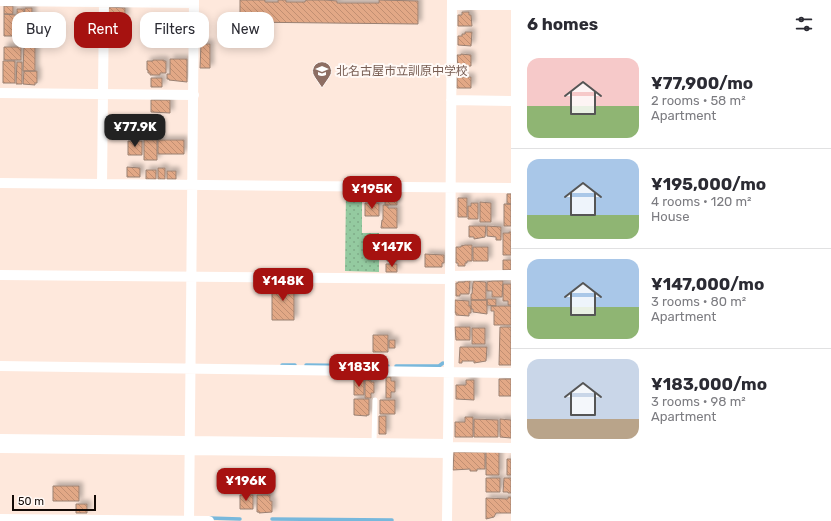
<!DOCTYPE html>
<html lang="en">
<head>
<meta charset="utf-8">
<style>
	:root { --surface:#fff; --page:#f2f2f3; --text:#2b2b33; --muted:#7c7c81; --line:#e1e1e2; --accent:#a61210 }
	body { margin:0; font-family:Rubik,"Noto Sans JP",sans-serif; background:var(--page); color:var(--text); height:100vh; display:flex; flex-direction:column; font-size:15px; white-space:nowrap }
	* { box-sizing:border-box; margin:0 }
	p { font-size:13px; color:var(--muted) }
	.icon { flex:none; width:22px; height:22px; fill:none; stroke:currentColor; stroke-width:2; stroke-linecap:round; stroke-linejoin:round }
	.map { position:relative; flex:1; overflow:hidden }
	.drawer { display:flex; flex-direction:column; background:var(--surface); width:320px }
	.drawer>* { flex:none }
	.top-card { position:absolute; left:12px; top:12px; width:380px; height:36px; display:flex; gap:8px }
	.scale { position:absolute; left:12px; bottom:10px; width:84px; box-sizing:border-box; padding-left:4px; border:2px solid #130a06; border-top:0; font-size:11px; line-height:14px; white-space:nowrap; color:#130a06; -webkit-text-stroke:3px #fff9f6; paint-order:stroke }
	.price { position:absolute; translate:-50% -34px; padding:0 9px; border-radius:8px; background:var(--accent); color:#fff; font-size:13px; line-height:26px; filter:drop-shadow(0 1px 2px #0008) }
	.price::after { content:''; position:absolute; left:50%; top:24px; width:12px; height:9px; margin-left:-6px; background:inherit; clip-path:polygon(0 0,100% 0,50% 100%) }
	.price.on { background:#222; color:#fff }
	ul { padding:0; list-style:none }
	li { display:flex; align-items:center; gap:12px; height:100px; padding:0 16px }
	li+li { border-top:1px solid var(--line) }
	li span { display:grid; place-items:center; flex:none; width:112px; height:80px; border-radius:12px; color:#555 }
	li>.icon { margin-inline-start:auto }
	span .icon { width:48px; height:48px; fill:#fffc; stroke-width:1 }
	li b { font-size:17px }
	h2 { display:flex; justify-content:space-between; align-items:center; height:48px; padding:0 16px; font-size:17px }
	.chip { padding:0 14px; border-radius:12px; background:var(--surface); box-shadow:0 2px 10px #0003; font-size:14px; line-height:36px }
	.chip.on { background:var(--accent); color:#fff }
	main { display:flex; flex:1; min-height:0 }
	.map>svg:first-child { display:block }
</style>
</head>
<body>
<main>
<div class="map">
<svg width="511" height="521" viewBox="0 0 511 521">
	<defs>
		<pattern id="grass-dots" width="8" height="8" patternUnits="userSpaceOnUse"><rect width="8" height="8" fill="#94caa0"/><path d="M2 2h.1M6 6h.1" fill="none" stroke="#7fac88" stroke-width="1.8" stroke-linecap="round"/></pattern>
		<pattern id="building-back-hatch" width="6" height="6" patternUnits="userSpaceOnUse"><rect width="6" height="6" fill="#e2a886"/><path d="M-1 5l2 2M0 0l6 6M5-1l2 2" fill="none" stroke="#c18f72"/></pattern>
		<filter id="shadow"><feDropShadow dx="3.5" dy="-3.5" stdDeviation="2" flood-color="#0004"/></filter>
	</defs>
	<rect width="100%" height="100%" fill="#fee8dc"/>
	<path fill="url(#grass-dots)" d="M346,191H362V233H379V272L345,271Z"/>
	<g fill="none" stroke-linecap="round" stroke-linejoin="round">
		<path stroke="#78b8dc" stroke-width="3.5" d="M282,365H295
			M306,365L388,366
			M396,366H439L443,363
			M209,518L240,519
			M272,519L392,520"/>
	</g>
	<path fill="url(#building-back-hatch)" stroke="#9a8173" filter="url(#shadow)" d="M240,0H265V2H278V0H286V2H305V1L307,0H325L337,1V3H379V0L418,1V24L240,22Z
		M4,6H13V14H4Z
		M110,7L125,8V18L107,17V9H109Z
		M25,8H32V21H37L36,39H17V21H24Z
		M17,9H24V21H17Z
		M462,12H469V15H471L472,26H458V15H462Z
		M4,14L16,15L15,36H4Z
		M465,32H472L471,46L458,45V36H462V34H465Z
		M201,44H210V68H200Z
		M24,45H35V71H23Z
		M4,47H21V60H4Z
		M461,54L471,55V66H463V68H458L457,55H461Z
		M170,59H187V82L169,80V79H167V74H170Z
		M153,60H164V61H166V73H160V75H150V73H148V70H147V61H153Z
		M3,61H15V83H3Z
		M17,62H22V84H16Z
		M24,71H37V83H35V85L23,84Z
		M457,77H471V88H457Z
		M151,78H162V87H151Z
		M151,100H170V113L151,112Z
		M144,140H157V160H144Z
		M158,140H184V154H158Z
		M128,141H142V155H128Z
		M127,167L140,168V177H127Z
		M158,168H165V179H158Z
		M146,170H156V179H146Z
		M167,171H176V179H167Z
		M363,191H380V201H363Z
		M507,194H511V204H507Z
		M385,196H397V205H385Z
		M458,198H467V217H458Z
		M480,202L491,203V222H480Z
		M365,203H379V216H365Z
		M471,203H478V219H468V206H471Z
		M504,204H511V226H504Z
		M383,205H388V208H397V228H381L382,220H383Z
		M469,226H486L485,237L474,239V237H469Z
		M487,226L501,227V240H496V237L487,236Z
		M509,232H511V255H503V233H509Z
		M380,245H397V261H387V258H380Z
		M465,245H472V261H467V263H465V266H458V263H456V247H461V246Z
		M473,247H488V261H473Z
		M425,254L444,255V263H442V267H425Z
		M503,260H511V270H503Z
		M386,264H397V272H386Z
		M465,281H470L469,294H460V296H456V283H458V282H465Z
		M474,281L485,282L486,283V300H471V294H472L473,283Z
		M492,281H503L502,297H492V291H487V282Z
		M503,284H511V305H508V301H503Z
		M272,285H294V320H272Z
		M487,299H496V306L487,305Z
		M455,300L469,301V306H471V313H469V316L456,315V313H455Z
		M471,300H487V314L473,312V309H471Z
		M491,306H511V325H494V311H491Z
		M455,327H470V340H456Z
		M500,327H511V365H499Z
		M472,328H485V344H472Z
		M373,335H388V352H373Z
		M389,340H395V348H389Z
		M460,347H487L486,361L474,363V361H462V363H459Z
		M386,377H391V381H395V392H391V398H386Z
		M499,379H511V396H499Z
		M354,380H364V395H354Z
		M365,380H371V382H374V393H371V398H365Z
		M466,380H474V400L456,399V385H466Z
		M354,399H369V415H367V416L354,415Z
		M380,400H395V414H380Z
		M379,416H386V434H379Z
		M465,417H473V437H455V422H465Z
		M474,419L498,420V437H474Z
		M500,419L511,420V438L500,437Z
		M486,451L499,452V475H486Z
		M454,452H485V469H477V471H470V469L453,470Z
		M507,459H511V475H507Z
		M486,478H500V492H486Z
		M504,478H511V493H508V492H503Z
		M53,486H79V501H53Z
		M240,495H253V509H240Z
		M257,495H270V501H272V512L259,513V512H257Z
		M508,497H511V513H496L494,517L486,519V498L508,499Z
		M76,504H87V513H76Z"/>
	<g fill="none" stroke-linecap="round" stroke-linejoin="round">
		<path stroke="#fff" stroke-width="5" d="M374,443L375,400"/>
		<path stroke="#fff" stroke-width="10" d="M0,1L194,3
			M452,5H511
			M0,93L194,95
			M451,100L511,101
			M0,183L511,188
			M102,184L104,2
			M0,275L450,279
			M450,276L511,275
			M0,366L511,373
			M0,439L448,444
			M448,447L511,448
			M0,448L448,453
			M0,519L209,521
			M189,521L194,0
			M447,521L450,279L452,0"/>
	</g>
	<defs>
		<symbol id="school-pin" viewBox="-11 -11 22 30"><path d="M0 17L-7.5 6A9.5 9.5 0 1 1 7.5 6Z" fill="#8d6e63" stroke="#fff9f6"/><path d="M0-5L7-2L0 1L-7-2ZM-4 1L0 2.5L4 1V4Q0 6-4 4Z" fill="#fff"/></symbol>
	</defs>
	<g fill-rule="evenodd">
		<use href="#school-pin" x="311" y="60" width="22" height="30"/>
	</g>
	<g text-anchor="middle" dominant-baseline="central" stroke-width="4" stroke-linejoin="round" paint-order="stroke">
		<g font-size="12" fill="#785e54" stroke="#fff9f6" text-anchor="start">
			<text x="336" y="71">北名古屋市立訓原中学校</text>
		</g>
	</g>
</svg>
<div class="scale">50 m</div>
<b class="price on" style="left:135px;top:148px">¥77.9K</b>
<b class="price" style="left:372px;top:210px">¥195K</b>
<b class="price" style="left:392px;top:268px">¥147K</b>
<b class="price" style="left:283px;top:302px">¥148K</b>
<b class="price" style="left:359px;top:388px">¥183K</b>
<b class="price" style="left:246px;top:502px">¥196K</b>
<div class="top-card">
<a class="chip">Buy</a>
<a class="chip on">Rent</a>
<a class="chip">Filters</a>
<a class="chip">New</a>
</div>
</div>
<section class="drawer">
<h2>6 homes<svg class="icon" aria-label="filters" viewBox="0 0 24 24"><path d="M4 7h16M4 17h16"/><circle cx="9" cy="7" r="2"/><circle cx="15" cy="17" r="2"/></svg></h2>
<ul>
<li><span style="background:linear-gradient(#f6c9c9 60%,#8fb573 0)"><svg class="icon" aria-label="home" viewBox="0 0 24 24"><path d="M3 11l9-7 9 7M6 9v11h12V9"/></svg></span><div><b>¥77,900/mo</b><p>2 rooms · 58 m²</p><p>Apartment</p></div></li>
<li><span style="background:linear-gradient(#a9c7e8 70%,#8fb573 0)"><svg class="icon" aria-label="home" viewBox="0 0 24 24"><path d="M3 11l9-7 9 7M6 9v11h12V9"/></svg></span><div><b>¥195,000/mo</b><p>4 rooms · 120 m²</p><p>House</p></div></li>
<li><span style="background:linear-gradient(#a9c7e8 60%,#8fb573 0)"><svg class="icon" aria-label="home" viewBox="0 0 24 24"><path d="M3 11l9-7 9 7M6 9v11h12V9"/></svg></span><div><b>¥147,000/mo</b><p>3 rooms · 80 m²</p><p>Apartment</p></div></li>
<li><span style="background:linear-gradient(#c9d6e8 75%,#b9a48a 0)"><svg class="icon" aria-label="home" viewBox="0 0 24 24"><path d="M3 11l9-7 9 7M6 9v11h12V9"/></svg></span><div><b>¥183,000/mo</b><p>3 rooms · 98 m²</p><p>Apartment</p></div></li>
</ul>
</section>
</main>
</body>
</html>
